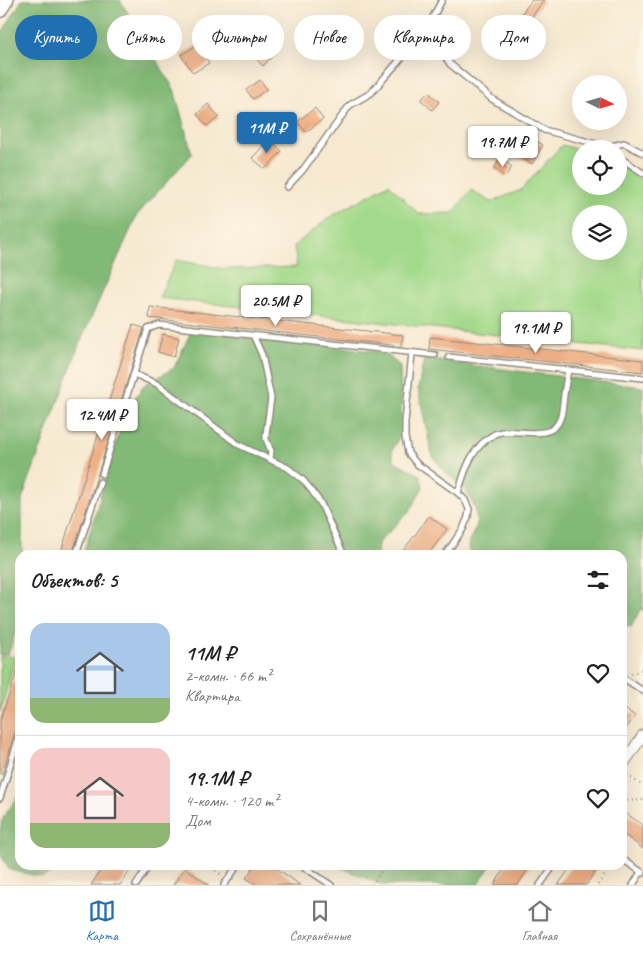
<!DOCTYPE html>
<html lang="ru">
<head>
<meta charset="utf-8">
<style>
	:root { --surface:#fff; --page:#f2f2f2; --text:#222; --muted:#767676; --line:#e0e0e0; --accent:#1f6fb2 }
	body { margin:0; font-family:Caveat,sans-serif; background:var(--page); color:var(--text); height:100vh; display:flex; flex-direction:column; font-size:19px; white-space:nowrap }
	* { box-sizing:border-box; margin:0 }
	p { font-size:16px; color:var(--muted) }
	.icon { flex:none; width:28px; height:28px; fill:none; stroke:currentColor; stroke-width:2; stroke-linecap:round; stroke-linejoin:round }
	.map { position:relative; flex:1; overflow:hidden }
	.side { position:absolute; left:15px; top:550px; width:612px; height:320px; display:flex; flex-direction:column; background:var(--surface); border-radius:15px; box-shadow:0 5px 20px #0002 }
	.side>* { flex:none }
	.hud { position:absolute; left:15px; top:15px; width:614px; height:45px; display:flex; gap:10px }
	.needle { width:32px; rotate:95deg }
	.tools { position:absolute; left:572px; top:75px; display:grid; gap:10px }
	.tools a { display:grid; place-items:center; width:55px; height:55px; border-radius:50%; background:var(--surface); box-shadow:0 5px 20px #0002; font-size:25px }
	.price { position:absolute; translate:-50% -42px; padding:0 11px; border-radius:5px; background:#fff; color:#222; font-size:16px; line-height:32px; filter:drop-shadow(0 1px 2px #0008) }
	.price::after { content:''; position:absolute; left:50%; top:30px; width:15px; height:11px; margin-left:-8px; background:inherit; clip-path:polygon(0 0,100% 0,50% 100%) }
	.price.active { background:var(--accent); color:#fff }
	ul { padding:0; list-style:none }
	li { display:flex; align-items:center; gap:15px; height:125px; padding:0 15px }
	li+li { border-top:1px solid var(--line) }
	li span { display:grid; place-items:center; flex:none; width:140px; height:100px; border-radius:15px; color:#555 }
	li>.icon { margin-inline-start:auto }
	span .icon { width:60px; height:60px; fill:#fffc; stroke-width:1 }
	li b { font-size:21px }
	h2 { display:flex; justify-content:space-between; align-items:center; height:60px; padding:0 15px; font-size:21px }
	.tag { padding:0 18px; border-radius:22px; background:var(--surface); box-shadow:0 5px 20px #0002; font-size:18px; line-height:45px }
	.tag.active { background:var(--accent); color:#fff }
	.tabs { display:flex; justify-content:space-around; align-items:center; height:70px; border-top:1px solid var(--line); background:var(--surface); font-size:14px; color:var(--muted) }
	.tabs a { display:grid; justify-items:center; gap:2px }
	.tabs .active { color:var(--accent) }
	.map>svg:first-child { display:block }
</style>
</head>
<body>
<div class="map">
<svg width="643" height="885" viewBox="0 0 643 885">
	<rect width="100%" height="100%" fill="#fcf5e5"/>
	<filter id="ink" filterUnits="userSpaceOnUse"><feTurbulence type="fractalNoise" baseFrequency=".02" numOctaves="2"/><feDisplacementMap in="SourceGraphic" scale="10" xChannelSelector="R" yChannelSelector="G"/><feConvolveMatrix kernelMatrix="1 2 1 2 8 2 1 2 1" color-interpolation-filters="sRGB"/></filter>
	<filter id="wash" filterUnits="userSpaceOnUse"><feTurbulence type="fractalNoise" baseFrequency=".0096" numOctaves="4" result="noise"/><feDisplacementMap in="SourceGraphic" scale="20" xChannelSelector="R" yChannelSelector="G"/><feGaussianBlur stdDeviation="1.12" result="paint"/><feColorMatrix in="noise" values="0 0 0 0 0 0 0 0 0 0 0 0 0 0 0 0 0 1.4 0 .05"/><feComposite in="paint" operator="in"/></filter>
	<g filter="url(#wash)">
		<rect width="100%" height="100%" fill="#f7e9d1"/>
		<path fill="#a3d98a" stroke="#67825a" fill-rule="evenodd" d="M562,145L581,150V186H619V164L643,180V351L159,298L176,260L226,269L297,267L294,246L330,217L389,184L419,214L453,213L471,190L491,202L521,190ZM581,214H619V251H581Z
			M0,656L15,657L0,713Z"/>
		<path fill="#82b976" stroke="#567250" d="M22,0H120L174,89L192,154L137,215L79,345L22,499V555H20V620L8,654L0,655V36Z
			M199,329L253,335L385,353L400,366L402,431L392,451L394,461L420,475L423,487L409,512L378,543L377,555H83L126,410L144,385L174,368L191,332Z
			M424,359L643,387V611L641,608L631,627L623,625L622,555H542L527,550L507,552L506,555H469V541L477,525L475,508L465,489L444,471L432,455L418,389Z
			M20,794V865H63L60,870L42,877L10,870L0,854V830L3,818Z
			M335,865H491L478,885H383Z"/>
		<g id="blocks">
			<path fill="#eeae84" d="M532,0H544L532,16L541,23L531,35L515,22Z
				M267,41L277,51L263,66L252,55Z
				M197,45L209,63L193,73L181,55Z
				M260,80L267,89L253,99L246,90Z
				M428,92L439,102L432,110L421,100Z
				M208,104L219,117L207,126L197,114Z
				M315,108L323,119L306,132L297,122Z
				M532,138L543,145L532,164L520,157Z
				M270,139L282,151L265,169L252,158Z
				M501,158L512,167L505,177L494,168Z
				M150,307L403,335L401,346L149,318Z
				M133,325L144,328L72,555H60Z
				M163,334L179,338L174,357L158,352Z
				M430,337L643,360V372L429,349Z
				M429,516L447,529L428,555H400Z
				M19,666H20V717L2,774H0V720Z
				M622,707L635,716L622,734Z
				M622,811L643,825V849L622,833Z
				M104,865H134L120,885H91Z
				M255,865H272L300,885H257L246,878Z
				M507,865H530L518,885H494Z
				M572,865H600L586,885H558Z
				M185,868L209,885H173Z"/>
		</g>
	</g>
	<g filter="url(#ink)">
		<use href="#blocks" fill-opacity="0" stroke="#918a7e" stroke-width="1"/>
		<g fill="none" stroke-linecap="round" stroke-linejoin="round">
			<defs>
				<path id="service" d="M426,30L450,64L492,99L544,130L608,147L624,143L643,153
					M619,157L643,173
					M287,187L302,171L350,105L371,93L426,30L442,0
					M253,335L262,355L271,398L266,434V439L271,451L270,459
					M412,353L405,422V437L408,453L417,464L458,493L465,500L469,509L468,517L463,529L445,555
					M449,357L643,378
					M134,374L157,384L239,445L288,468L303,480L312,491L321,504L344,555
					M102,474L148,329L159,325L435,355
					M458,493C465,470 471,448 493,435C511,424 551,445 560,419C562,415 562,409 563,404C564,393 566,381 568,370
					M76,555L100,482
					M622,677L643,691
					M0,798L20,733
					M622,859L643,873
					M301,865L331,885
					M136,885L149,865
					M224,885L238,865
					M540,885L554,865
					M633,885L641,872"/>
				<path id="minor" d="M622,766L643,735"/>
				<path id="tertiary" d="M0,11L7,0"/>
			</defs>
			<use href="#service" stroke="#918a7e" stroke-width="8"/>
			<use href="#minor" stroke="#918a7e" stroke-width="12"/>
			<use href="#tertiary" stroke="#918a7e" stroke-width="15"/>
			<path stroke="#918a7e" stroke-width="2" stroke-dasharray="1 4" stroke-linecap="butt" d="M631,674L643,669
				M627,775L643,786
				M622,801L643,800
				M207,865L222,875
				M372,885L385,865
				M598,885L611,865"/>
			<use href="#service" stroke="#fff" stroke-width="5"/>
			<use href="#minor" stroke="#fff" stroke-width="10"/>
			<use href="#tertiary" stroke="#fff" stroke-width="12"/>
		</g>
	</g>
</svg>
<div class="tools">
<a><svg class="needle" viewBox="-14 -14 28 28"><path d="M0-13l5 13h-10z" fill="#e53935"/><path d="M0 13l5-13h-10z" fill="#767676"/></svg></a>
<a><svg class="icon" aria-label="locate" viewBox="0 0 24 24"><circle cx="12" cy="12" r="6"/><path d="M12 2v4M12 18v4M2 12h4M18 12h4"/></svg></a>
<a><svg class="icon" aria-label="layers" viewBox="0 0 24 24"><path d="M12 4l9 5-9 5-9-5zM3 14l9 5 9-5"/></svg></a>
</div>
<b class="price active" style="left:267px;top:154px">11M ₽</b>
<b class="price" style="left:503px;top:168px">19.7M ₽</b>
<b class="price" style="left:276px;top:327px">20.5M ₽</b>
<b class="price" style="left:536px;top:354px">19.1M ₽</b>
<b class="price" style="left:102px;top:441px">12.4M ₽</b>
<div class="hud">
<a class="tag active">Купить</a>
<a class="tag">Снять</a>
<a class="tag">Фильтры</a>
<a class="tag">Новое</a>
<a class="tag">Квартира</a>
<a class="tag">Дом</a>
</div>
<section class="side">
<h2>Объектов: 5<svg class="icon" aria-label="filters" viewBox="0 0 24 24"><path d="M4 7h16M4 17h16"/><circle cx="9" cy="7" r="2"/><circle cx="15" cy="17" r="2"/></svg></h2>
<ul>
<li><span style="background:linear-gradient(#a9c7e8 75%,#8fb573 0)"><svg class="icon" aria-label="home" viewBox="0 0 24 24"><path d="M3 11l9-7 9 7M6 9v11h12V9"/></svg></span><div><b>11M ₽</b><p>2-комн. · 66 m²</p><p>Квартира</p></div><svg class="icon" aria-label="heart" viewBox="0 0 24 24"><path d="M12 20l-8-8c-3-5 5-10 8-4 3-6 11-1 8 4z"/></svg></li>
<li><span style="background:linear-gradient(#f6c9c9 75%,#8fb573 0)"><svg class="icon" aria-label="home" viewBox="0 0 24 24"><path d="M3 11l9-7 9 7M6 9v11h12V9"/></svg></span><div><b>19.1M ₽</b><p>4-комн. · 120 m²</p><p>Дом</p></div><svg class="icon" aria-label="heart" viewBox="0 0 24 24"><path d="M12 20l-8-8c-3-5 5-10 8-4 3-6 11-1 8 4z"/></svg></li>
</ul>
</section>
</div>
<nav class="tabs">
<a class="active"><svg class="icon" aria-label="map" viewBox="0 0 24 24"><path d="M3 6l6-2 6 2 6-2v14l-6 2-6-2-6 2zM9 4v14M15 6v14"/></svg>Карта</a>
<a><svg class="icon" aria-label="saved" viewBox="0 0 24 24"><path d="M7 4h10v16l-5-4-5 4z"/></svg>Сохранённые</a>
<a><svg class="icon" aria-label="home" viewBox="0 0 24 24"><path d="M3 11l9-7 9 7M6 9v11h12V9"/></svg>Главная</a>
</nav>
</body>
</html>
